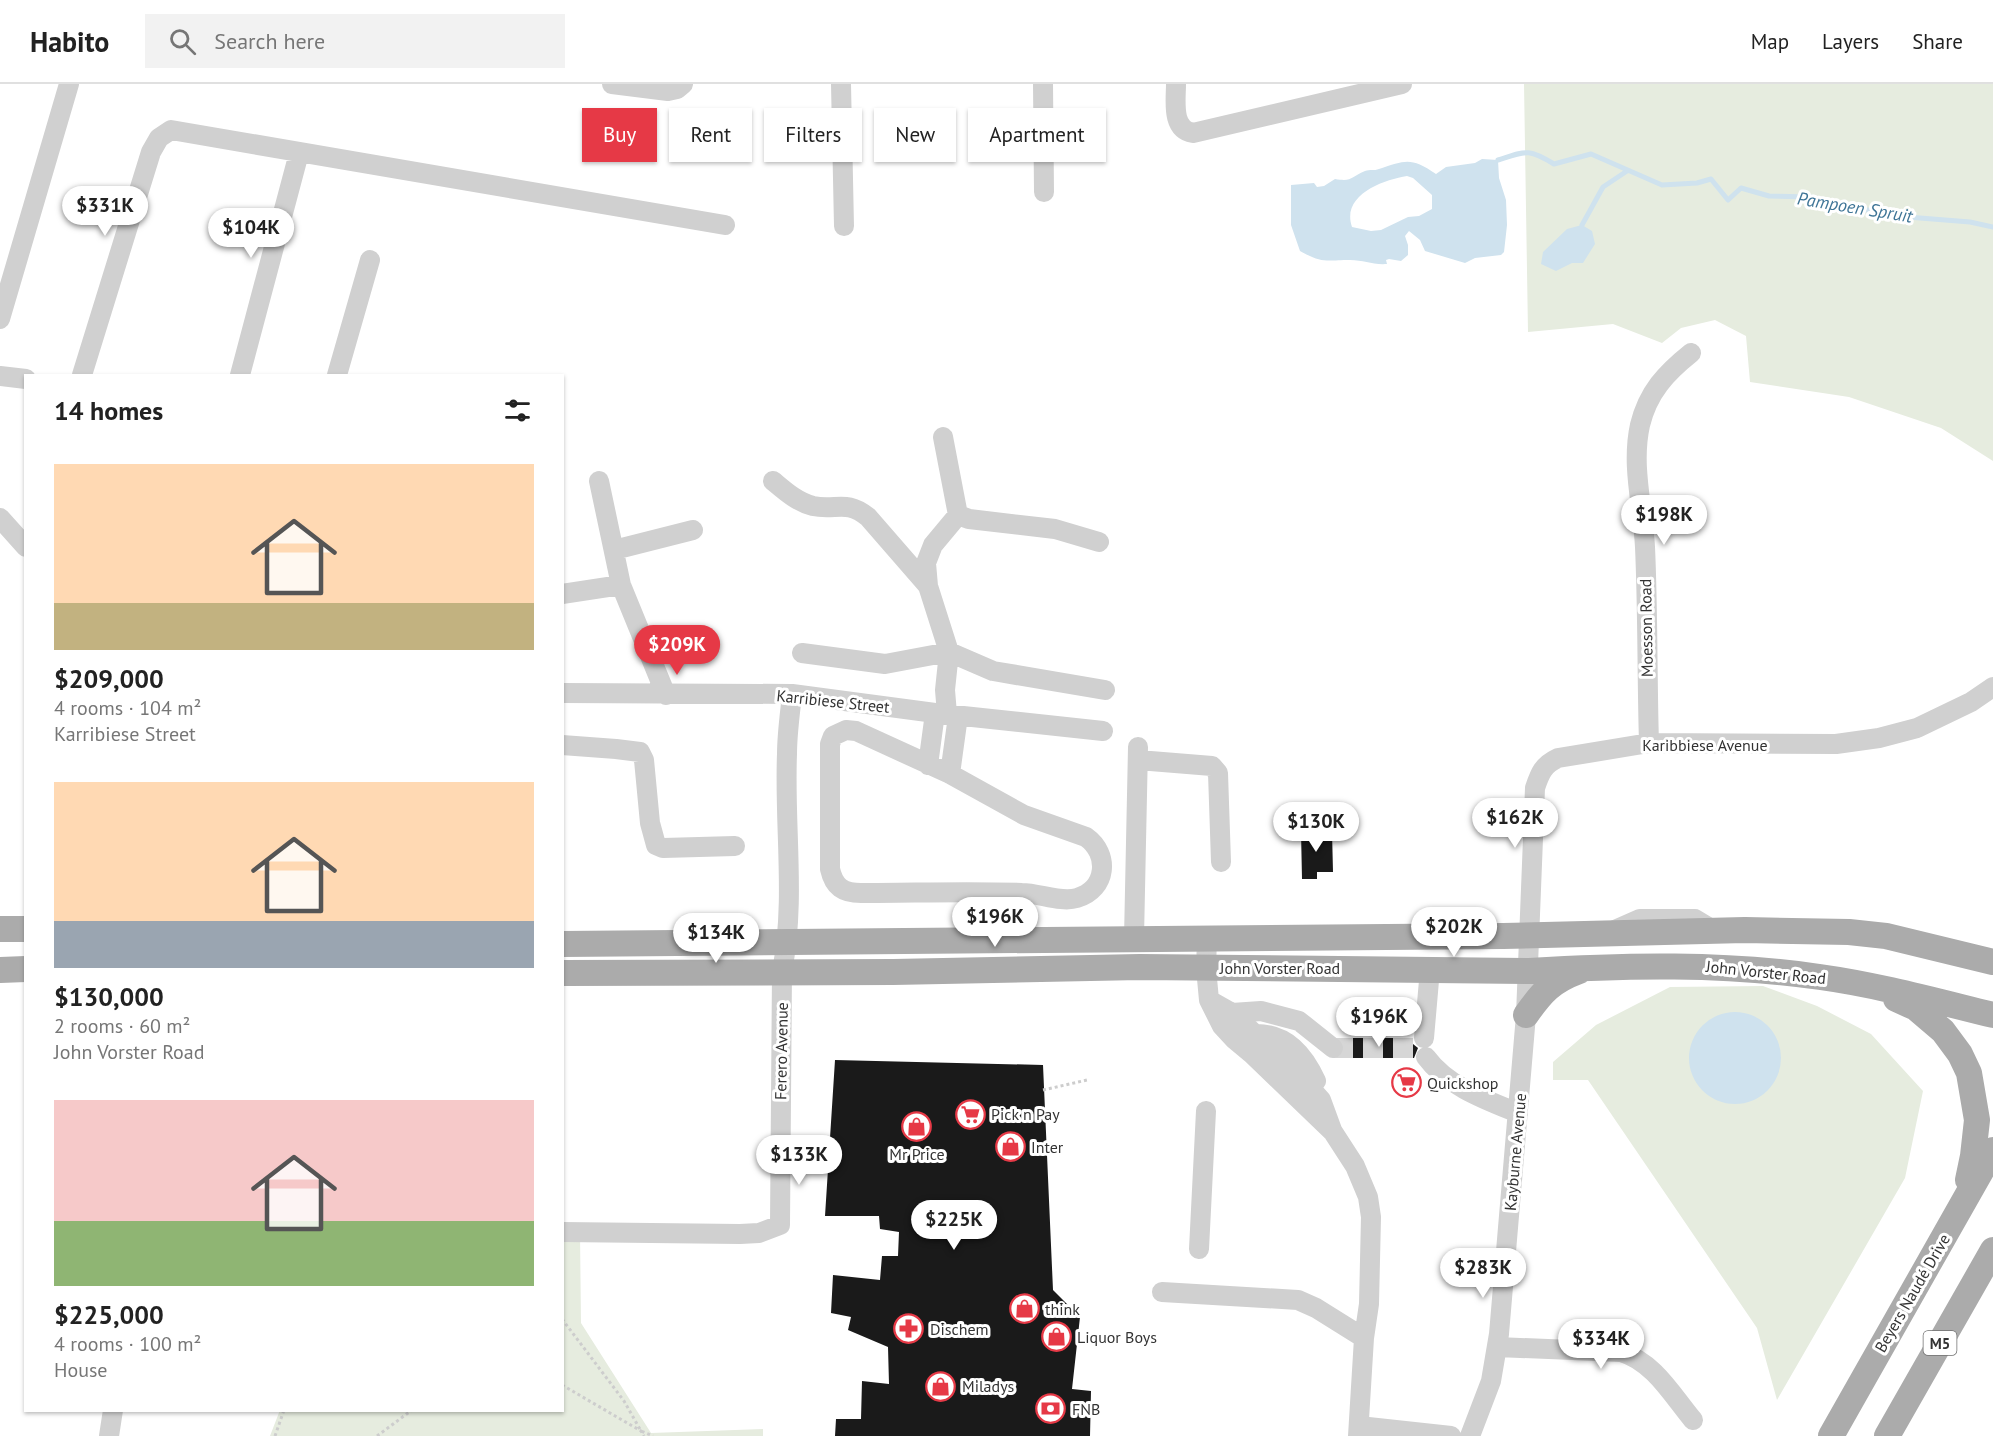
<!DOCTYPE html>
<html lang="en">
<head>
<meta charset="utf-8">
<style>
	:root { --surface:#fff; --page:#f2f2f2; --text:#222; --muted:#767676; --line:#e0e0e0; --accent:#e63946 }
	body { margin:0; font-family:"PT Sans",sans-serif; background:var(--page); color:var(--text); height:100vh; display:flex; flex-direction:column; font-size:22px; white-space:nowrap }
	* { box-sizing:border-box; margin:0 }
	p { font-size:20px; color:var(--muted) }
	.icon { flex:none; width:33px; height:33px; fill:none; stroke:currentColor; stroke-width:2; stroke-linecap:round; stroke-linejoin:round }
	.map { position:relative; flex:1; overflow:hidden }
	.details { position:absolute; left:24px; top:290px; width:540px; height:1038px; display:flex; flex-direction:column; background:var(--surface); border-radius:0px; box-shadow:0 2px 4px #0004 }
	.details>* { flex:none }
	.banner { position:absolute; left:582px; top:24px; width:570px; height:54px; display:flex; gap:12px }
	.price { position:absolute; translate:-50% -51px; padding:0 14px; border-radius:21px; background:#fff; color:#222; font-size:20px; line-height:39px; filter:drop-shadow(0 2px 3px #0008) }
	.price::after { content:''; position:absolute; left:50%; top:36px; width:18px; height:14px; margin-left:-9px; background:inherit; clip-path:polygon(0 0,100% 0,50% 100%) }
	.price.current { background:var(--accent); color:#fff }
	ul { padding:0; list-style:none }
	li { display:grid; align-content:center; gap:12px; height:318px; padding:0 30px }
	li span { display:grid; place-items:center; height:186px; border-radius:0px; color:#555 }
	li>.icon { margin-inline-start:auto }
	span .icon { width:108px; height:108px; fill:#fffc; stroke-width:1 }
	li b { font-size:26px }
	h2 { display:flex; justify-content:space-between; align-items:center; height:72px; padding:0 30px; font-size:26px }
	.tag { padding:0 21px; border-radius:0px; background:var(--surface); box-shadow:0 2px 4px #0004; font-size:21px; line-height:54px }
	.tag.current { background:var(--accent); color:#fff }
	header { display:flex; align-items:center; gap:36px; box-sizing:border-box; height:84px; padding:0 30px; background:var(--surface); border-bottom:2px solid var(--line) }
	header strong { font-size:28px }
	nav { display:flex; gap:33px; margin-inline-start:auto; font-size:21px }
	.search { width:420px; height:54px; background:var(--page); display:flex; align-items:center; gap:15px; box-sizing:border-box; padding:0 21px; border-radius:0px; color:var(--muted); font-size:22px }
	.map>svg:first-child { display:block }
</style>
</head>
<body>
<header>
<strong>Habito</strong>
<div class="search"><svg class="icon" aria-label="search" viewBox="0 0 24 24"><circle cx="10" cy="10" r="6"/><path d="M15 15l6 6"/></svg>Search here</div>
<nav><a>Map</a><a>Layers</a><a>Share</a></nav>
</header>
<div class="map">
<svg width="1993" height="1352" viewBox="0 0 1993 1352">
	<rect width="100%" height="100%" fill="#fff"/>
	<path fill="#e6ecdf" d="M1524,0H1993V377L1941,344L1849,313L1750,298L1746,252L1715,236L1681,244L1662,259L1613,240L1528,248Z
		M1763,902L1817,922L1871,950L1923,1007L1905,1094L1777,1316L1757,1244L1588,996H1553V978L1596,941L1670,903Z
		M563,1149H580L581,1239L651,1349L763,1345V1352H270L280,1326H562Z"/>
	<path fill="#cfe2ee" fill-rule="evenodd" d="M1482,75L1498,76L1499,94L1506,116L1507,141L1504,168L1501,171L1475,174L1465,179L1425,167L1420,156L1409,147L1405,152L1408,161V171L1401,177L1389,175L1386,176L1387,180C1372,181 1364,176 1350,176C1326,176 1323,180 1300,167L1291,141V101L1314,99L1317,103L1324,102L1335,95C1353,98 1350,93 1365,87C1370,85 1374,87 1379,85C1406,76 1411,73 1436,90L1446,83L1475,79ZM1407,92L1413,94L1432,111V125L1419,132L1408,133L1381,146L1371,147L1352,143C1341,111 1383,96 1407,92Z
		M1582,141L1592,147L1595,160L1583,179H1572L1556,187L1541,180L1543,168L1567,145Z
		M1689 974a46 46 0 1 1 92 0a46 46 0 1 1-92 0Z"/>
	<g fill="none" stroke-linecap="round" stroke-linejoin="round">
		<path stroke="#cfe2ee" stroke-width="5" d="M1498,76C1526,67 1528,64 1554,80L1591,70L1662,101L1697,99L1711,95L1728,116L1741,104L1769,112L1811,113L1845,121L1854,126H1875L1895,132L1970,138L1993,143
			M1582,141L1603,103L1627,87"/>
	</g>
	<path fill="#1a1a1a" d="M1301,747H1332L1333,788H1317V795H1302Z
		M1340,954H1412L1413,960L1418,964L1414,974H1339L1345,965L1344,959Z
		M835,976L1043,981L1053,1206L1080,1233L1072,1305L1091,1307L1090,1352H835L836,1335H861L862,1297L889,1300L888,1263L848,1246L851,1233L831,1229L833,1191L880,1196L882,1172H898L899,1148L880,1145L879,1132H825Z"/>
	<g fill="none" stroke-linecap="round" stroke-linejoin="round">
		<path stroke="#d6d6d6" stroke-width="20" stroke-dasharray="20 10" stroke-linecap="butt" d="M1333,964H1424"/>
		<path stroke="#cdcdcd" stroke-width="3" stroke-dasharray="3 3" stroke-linecap="butt" d="M1043,1006L1087,996
			M562,1235L624,1317L641,1347L653,1352
			M562,1301L641,1347L644,1352
			M275,1352L284,1326
			M377,1352L412,1326"/>
		<path stroke="#d0d0d0" stroke-width="20" d="M612,0L668,7L677,5L683,0
			M841,0L844,142
			M1043,0L1044,108
			M1176,0C1176,17 1171,45 1193,49L1402,0
			M0,235L69,0
			M82,291L151,68L159,54L171,46L725,141
			M240,291L299,69
			M337,291L370,176
			M0,292L26,295
			M943,353L958,431L969,435L1055,445L1099,458
			M599,397L621,501L666,611
			M773,397C785,407 797,418 813,422C836,427 846,415 868,433L928,502
			M0,434L26,463
			M614,466L693,446
			M562,510L621,501
			M802,569L885,580L949,568L993,587L1105,606
			M562,609L792,610L935,629L1103,647
			M947,630L945,606L949,568L928,502L926,479L933,461L958,431
			M846,646L856,647L950,690L1024,731L1086,753C1110,770 1107,805 1077,814C1061,819 1039,809 1022,809C969,807 915,809 861,809C843,809 834,803 830,785V660L833,652Z
			M1649,659C1647,594 1648,528 1645,463C1643,422 1631,382 1640,341C1648,308 1666,289 1691,269
			M562,661L616,665L640,668L644,676L650,739L656,761L663,764L735,762
			M1138,676L1212,682L1218,689L1221,778
			M928,681L935,629
			M950,690L958,632
			M1615,846L1640,835H1695L1710,844
			M1134,854L1138,663
			M1207,855L1206,884L1209,916L1222,942L1234,955L1252,970L1333,1048L1355,1082L1368,1113L1371,1133L1369,1220L1364,1254L1358,1352
			M1209,916L1232,929L1295,987L1321,1016L1332,1046
			M1232,929L1261,927L1299,937L1333,964
			M1256,950C1287,950 1304,971 1316,997
			M1424,954L1430,885
			M1426,973C1447,1002 1486,1016 1518,1029
			M562,1148L740,1150L759,1149L780,1141L782,887C796,816 784,742 787,670C787,650 790,630 792,610
			M1199,1165L1206,1027
			M1162,1208L1298,1216L1316,1224L1364,1254
			M1497,1263L1621,1268C1654,1278 1672,1311 1693,1336
			M1359,1342L1451,1352
			M109,1352L113,1326
			M1470,1352L1491,1297L1499,1250L1526,931L1535,704C1540,689 1543,681 1558,674L1649,659L1836,660L1879,654L1917,644L1971,618L1993,603"/>
		<path stroke="#ababab" stroke-width="26" d="M0,845H26
			M562,860L1503,852L1745,846L1849,848L1886,852L1993,878
			M0,886L26,885
			M562,889L893,888L1140,883L1529,887C1626,881 1723,879 1820,893C1878,901 1936,917 1993,931
			M1896,915L1916,924L1943,947L1960,970L1969,989L1977,1036L1973,1072L1968,1096
			M1526,931C1542,908 1552,897 1579,887
			M1831,1352L1993,1066
			M1887,1352L1993,1166"/>
	</g>
	<defs>
		<symbol id="supermarket-ring" viewBox="-11 -11 22 22"><circle r="9.5" fill="#fff" stroke="#e63946" stroke-width="1.5"/><path d="M-6-5.5h2.5l.6 2H6L4.5 2H-2.5L-4.4-4H-6ZM-1.5 3.2a1.3 1.3 0 1 0 .1 0ZM3 3.2a1.3 1.3 0 1 0 .1 0Z" fill="#e63946"/></symbol>
		<symbol id="shop-ring" viewBox="-11 -11 22 22"><circle r="9.5" fill="#fff" stroke="#e63946" stroke-width="1.5"/><path d="M-5-2.5h2.3a2.7 3.5 0 0 1 5.4 0H5L5.5 6h-11ZM-1.5-2.5h3a1.5 2.3 0 0 0-3 0Z" fill="#e63946"/></symbol>
		<symbol id="pharmacy-ring" viewBox="-11 -11 22 22"><circle r="9.5" fill="#fff" stroke="#e63946" stroke-width="1.5"/><path d="M-2-6h4v4h4v4h-4v4h-4v-4h-4v-4h4Z" fill="#e63946"/></symbol>
		<symbol id="bank-ring" viewBox="-11 -11 22 22"><circle r="9.5" fill="#fff" stroke="#e63946" stroke-width="1.5"/><path d="M-6-4H6V4H-6ZM0-2.3a2.3 2.3 0 1 0 0 4.6a2.3 2.3 0 1 0 0-4.6Z" fill="#e63946"/></symbol>
	</defs>
	<g fill-rule="evenodd">
		<use href="#supermarket-ring" x="1390" y="982" width="33" height="33"/>
		<use href="#supermarket-ring" x="954" y="1014" width="33" height="33"/>
		<use href="#shop-ring" x="900" y="1026" width="33" height="33"/>
		<use href="#shop-ring" x="994" y="1046" width="33" height="33"/>
		<use href="#shop-ring" x="1008" y="1208" width="33" height="33"/>
		<use href="#pharmacy-ring" x="892" y="1228" width="33" height="33"/>
		<use href="#shop-ring" x="1040" y="1236" width="33" height="33"/>
		<use href="#shop-ring" x="924" y="1286" width="33" height="33"/>
		<use href="#bank-ring" x="1034" y="1308" width="33" height="33"/>
	</g>
	<g text-anchor="middle" dominant-baseline="central" stroke-width="6" stroke-linejoin="round" paint-order="stroke">
		<rect fill="#fff" stroke="#707070" stroke-width="1.5" x="1923.5" y="1247" width="33" height="24" rx="4.5"/>
		<g font-size="15" font-weight="bold" fill="#333">
			<text x="1940" y="1259">M5</text>
		</g>
		<g font-size="16" fill="#333" stroke="#fff">
			<text transform="translate(1646 544) rotate(-91)">Moesson Road</text>
			<text transform="translate(833 617) rotate(6)">Karribiese Street</text>
			<text x="1705" y="661">Karibbiese Avenue</text>
			<text x="1280" y="884">John Vorster Road</text>
			<text transform="translate(1766 888) rotate(6)">John Vorster Road</text>
			<text transform="translate(781 967) rotate(-89)">Ferero Avenue</text>
			<text transform="translate(1515 1068) rotate(-85)">Kayburne Avenue</text>
			<text transform="translate(1912 1209) rotate(-60)">Beyers Naudé Drive</text>
		</g>
		<g font-size="16" fill="#333" stroke="#fff" text-anchor="start">
			<text x="1427" y="999">Quickshop</text>
			<text x="991" y="1030">Pick n Pay</text>
			<text x="1031" y="1063">Inter</text>
			<text x="917" y="1070" text-anchor="middle">Mr Price</text>
			<text x="1045" y="1225">think</text>
			<text x="930" y="1245">Dischem</text>
			<text x="1077" y="1253">Liquor Boys</text>
			<text x="962" y="1302">Miladys</text>
			<text x="1072" y="1325">FNB</text>
		</g>
		<g font-size="18" font-style="italic" fill="#3f7597" stroke="#fff">
			<text transform="translate(1855 123) rotate(9)">Pampoen Spruit</text>
		</g>
	</g>
</svg>
<b class="price" style="left:105px;top:153px">$331K</b>
<b class="price" style="left:251px;top:175px">$104K</b>
<b class="price" style="left:1664px;top:462px">$198K</b>
<b class="price current" style="left:677px;top:592px">$209K</b>
<b class="price" style="left:1515px;top:765px">$162K</b>
<b class="price" style="left:1316px;top:769px">$130K</b>
<b class="price" style="left:995px;top:864px">$196K</b>
<b class="price" style="left:1454px;top:874px">$202K</b>
<b class="price" style="left:716px;top:880px">$134K</b>
<b class="price" style="left:1379px;top:964px">$196K</b>
<b class="price" style="left:799px;top:1102px">$133K</b>
<b class="price" style="left:954px;top:1167px">$225K</b>
<b class="price" style="left:1483px;top:1215px">$283K</b>
<b class="price" style="left:1601px;top:1286px">$334K</b>
<div class="banner">
<a class="tag current">Buy</a>
<a class="tag">Rent</a>
<a class="tag">Filters</a>
<a class="tag">New</a>
<a class="tag">Apartment</a>
</div>
<section class="details">
<h2>14 homes<svg class="icon" aria-label="filters" viewBox="0 0 24 24"><path d="M4 7h16M4 17h16"/><circle cx="9" cy="7" r="2"/><circle cx="15" cy="17" r="2"/></svg></h2>
<ul>
<li><span style="background:linear-gradient(#ffd9b3 75%,#c2b280 0)"><svg class="icon" aria-label="home" viewBox="0 0 24 24"><path d="M3 11l9-7 9 7M6 9v11h12V9"/></svg></span><div><b>$209,000</b><p>4 rooms · 104 m²</p><p>Karribiese Street</p></div></li>
<li><span style="background:linear-gradient(#ffd9b3 75%,#9aa5b1 0)"><svg class="icon" aria-label="home" viewBox="0 0 24 24"><path d="M3 11l9-7 9 7M6 9v11h12V9"/></svg></span><div><b>$130,000</b><p>2 rooms · 60 m²</p><p>John Vorster Road</p></div></li>
<li><span style="background:linear-gradient(#f6c9c9 65%,#8fb573 0)"><svg class="icon" aria-label="home" viewBox="0 0 24 24"><path d="M3 11l9-7 9 7M6 9v11h12V9"/></svg></span><div><b>$225,000</b><p>4 rooms · 100 m²</p><p>House</p></div></li>
</ul>
</section>
</div>
</body>
</html>
